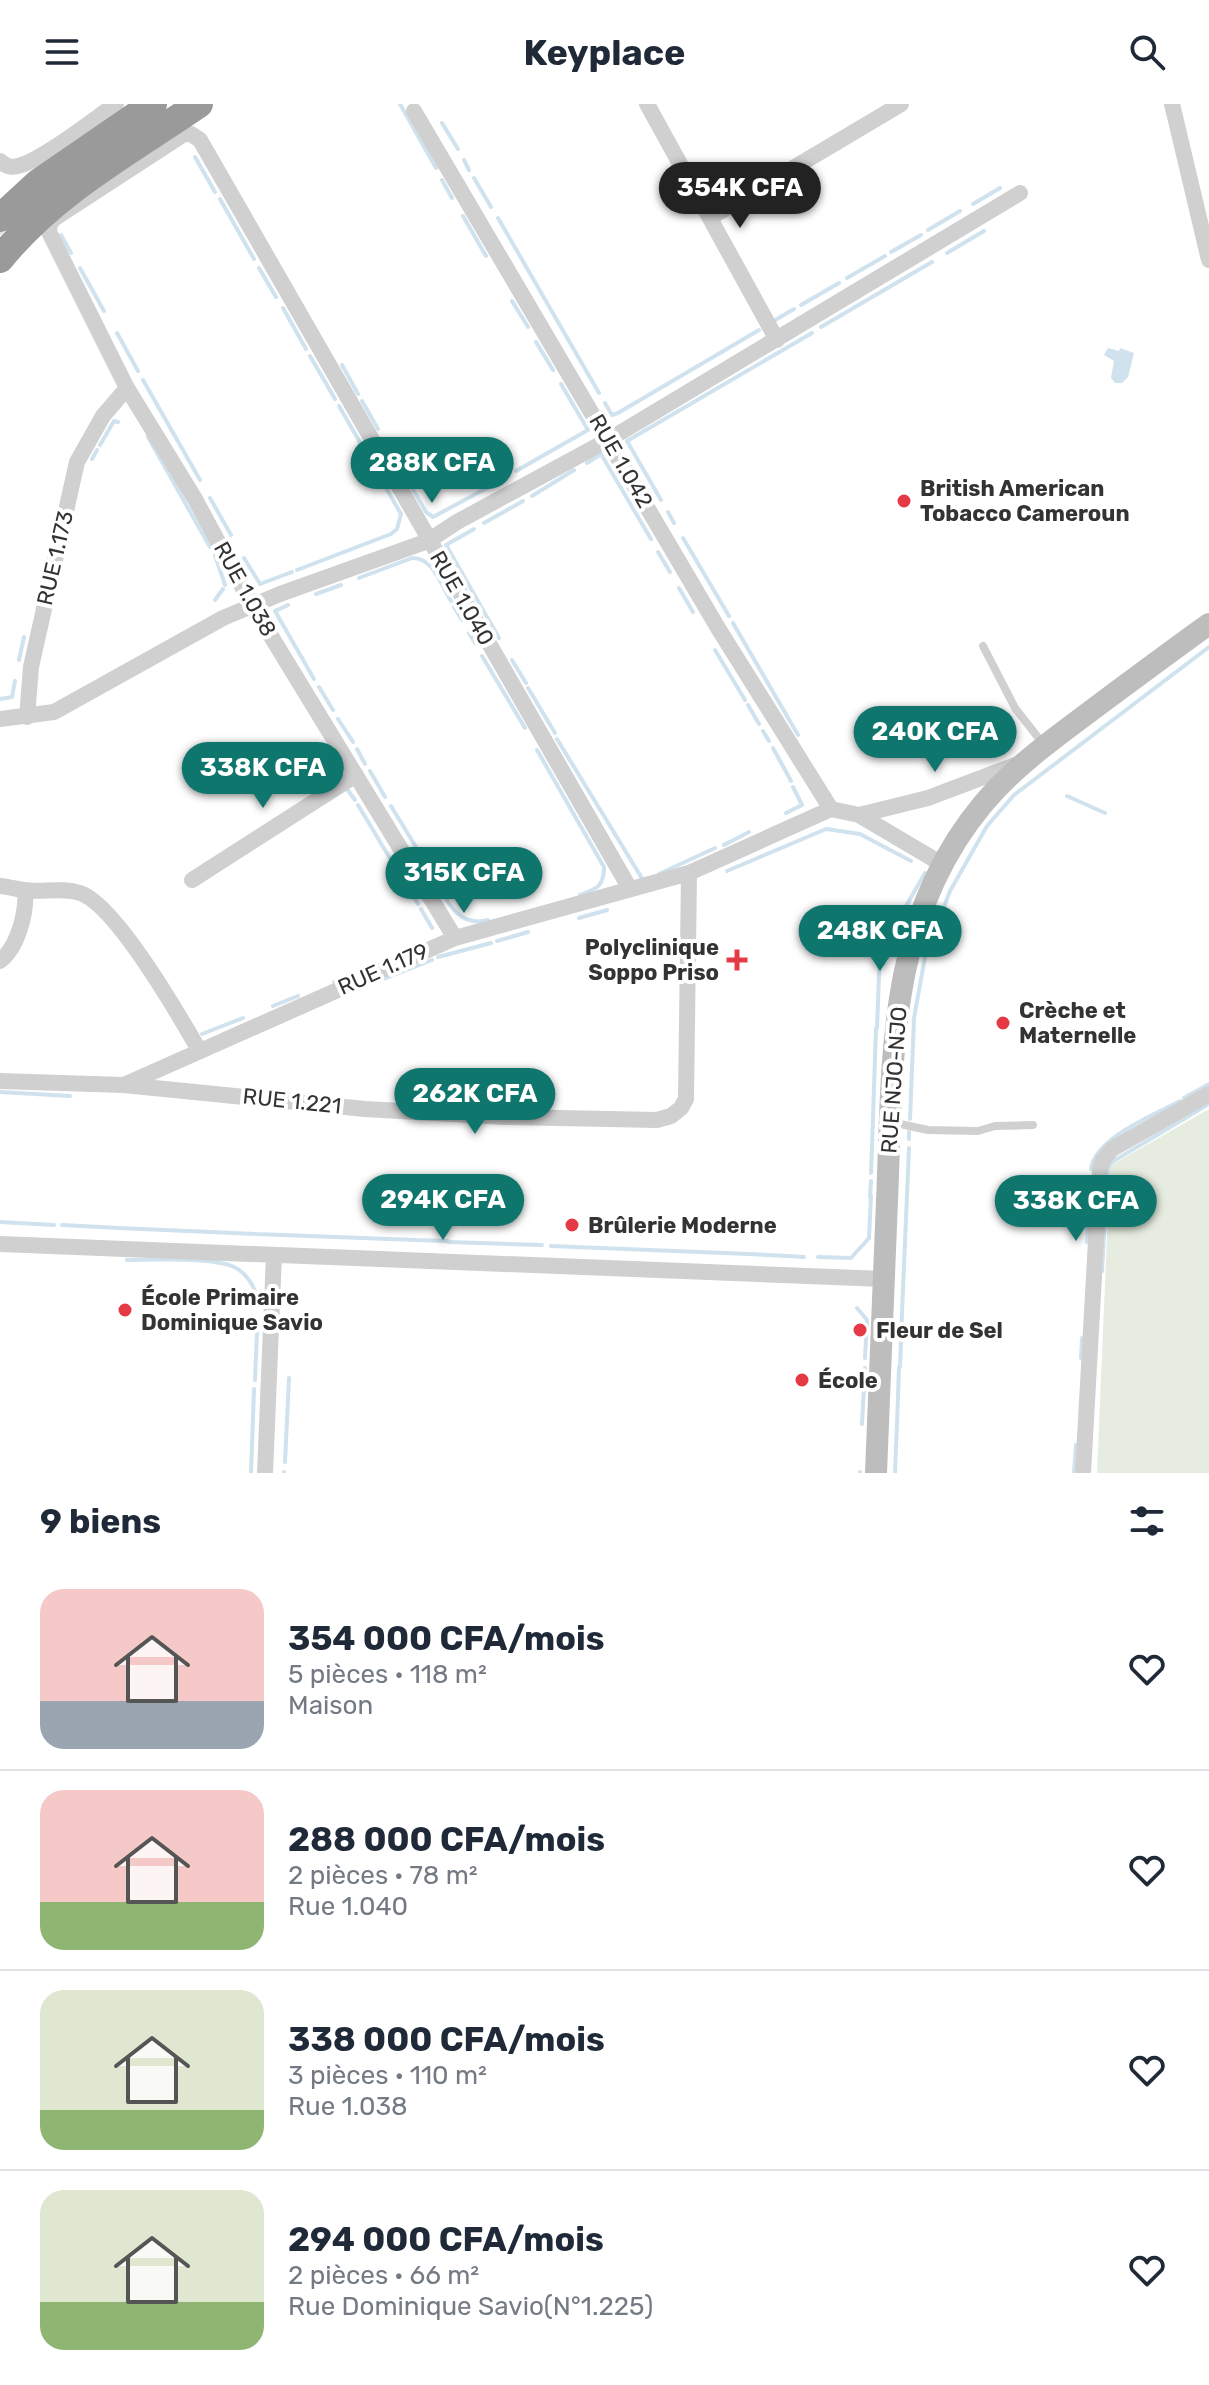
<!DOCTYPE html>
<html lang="fr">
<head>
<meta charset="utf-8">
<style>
	:root { --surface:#fff; --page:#f2f2f3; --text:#1f2937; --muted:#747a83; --line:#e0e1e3; --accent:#0f766e }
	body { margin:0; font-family:Rubik,sans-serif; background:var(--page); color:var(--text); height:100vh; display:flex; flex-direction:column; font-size:30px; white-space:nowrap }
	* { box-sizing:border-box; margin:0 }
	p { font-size:26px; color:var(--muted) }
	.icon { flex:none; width:44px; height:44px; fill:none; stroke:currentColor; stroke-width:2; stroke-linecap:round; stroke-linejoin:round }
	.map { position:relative; height:1369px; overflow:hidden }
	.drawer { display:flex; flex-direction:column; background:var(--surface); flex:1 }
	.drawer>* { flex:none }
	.price { position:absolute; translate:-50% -68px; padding:0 18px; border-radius:28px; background:var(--accent); color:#fff; font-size:26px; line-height:52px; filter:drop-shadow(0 2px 4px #0008) }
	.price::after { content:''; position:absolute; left:50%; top:48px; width:24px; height:18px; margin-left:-12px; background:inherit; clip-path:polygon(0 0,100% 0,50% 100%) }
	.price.on { background:#222; color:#fff }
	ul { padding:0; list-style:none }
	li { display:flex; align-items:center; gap:24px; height:200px; padding:0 40px }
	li+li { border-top:2px solid var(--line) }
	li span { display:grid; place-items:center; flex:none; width:224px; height:160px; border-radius:24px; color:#555 }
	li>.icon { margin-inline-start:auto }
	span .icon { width:96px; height:96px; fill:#fffc; stroke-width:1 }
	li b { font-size:34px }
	h2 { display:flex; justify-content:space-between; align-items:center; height:96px; padding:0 40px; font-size:34px }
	header { display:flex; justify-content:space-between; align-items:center; height:104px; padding:0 40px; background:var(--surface); font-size:36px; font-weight:700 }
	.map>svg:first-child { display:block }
</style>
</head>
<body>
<header><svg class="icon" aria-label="menu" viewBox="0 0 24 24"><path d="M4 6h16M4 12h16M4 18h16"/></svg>Keyplace<svg class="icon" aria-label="search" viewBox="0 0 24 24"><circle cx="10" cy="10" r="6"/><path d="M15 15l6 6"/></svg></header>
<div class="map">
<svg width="1209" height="1369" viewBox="0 0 1209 1369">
	<rect width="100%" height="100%" fill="#fff"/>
	<path fill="#e6ecdf" d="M1209,1005V1369H1097L1110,1062Z"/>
	<path fill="#cfe2ee" d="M1108,244L1119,247L1120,244L1134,249L1128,273L1122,279H1115L1111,274L1114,257L1104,251Z"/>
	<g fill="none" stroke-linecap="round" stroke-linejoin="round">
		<path stroke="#cfe2ee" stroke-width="4" d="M400,0L436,64
			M442,19L458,45
			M195,53L215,88
			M464,56L469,66
			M474,74L491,103
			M442,76L452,94
			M220,95L254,155
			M973,100L1000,84
			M463,112L486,152
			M498,114L599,289
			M928,126L960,107
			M0,129L1,128
			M61,131L71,149
			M891,148L921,131
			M947,149L984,127
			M80,164L104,207
			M259,164L276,193
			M847,174L885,152
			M512,197L528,223
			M801,201L839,179
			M283,204L306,245
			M772,218L794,205
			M821,223L932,158
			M117,229L138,267
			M536,238L553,266
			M310,252L335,295
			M342,261L358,290
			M143,276L200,376
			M362,297L378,325
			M605,299L612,311L618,309L759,226
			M339,302L369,354
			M148,333L210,443
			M100,341L114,317L118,318
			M392,350L426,408L433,413L498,378
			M92,355L97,346
			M587,359L601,350L651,435
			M516,367L588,326L561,280
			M532,392L574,366
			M210,394L231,431
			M661,396L627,337L812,229
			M668,408L674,419
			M484,419L523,397
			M474,425L446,441L499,534
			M683,434L729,512
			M658,448L670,468
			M215,451L225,481
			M244,454L260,480L292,468
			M297,466L391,430L397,425L401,410L378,370
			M359,474L412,454C433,453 441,481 451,497
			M679,484L693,508
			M316,490L341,481
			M215,496L223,485
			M288,501L275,507L314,575
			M454,503L462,516
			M733,519L798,631
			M469,529L475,539
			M715,546L745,596
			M482,552L525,624
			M19,556L24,533
			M512,556L526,579
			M319,583L333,606
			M528,584L555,629
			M0,595L12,593L15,577
			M748,601L759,620
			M338,615L353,638
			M763,627L769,637
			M557,635L643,776
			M773,644L791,677
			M357,645L365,660
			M537,646L604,763C604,782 597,785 580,791
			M370,667L385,693
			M347,685L355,696
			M1067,692L1105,709
			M358,701L379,736
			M391,702L422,753
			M786,709L802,701L793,683
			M380,738L418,800
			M724,741L749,728
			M430,767C444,790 455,825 488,816
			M727,767L826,725L860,730L911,757
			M659,770L715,744
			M421,805L432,824
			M579,814L607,806
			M497,837L528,828
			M438,853L491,839
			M381,876L432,856
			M334,878L363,866
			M273,902L298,892
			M877,924L880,847L925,769
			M202,930L243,914
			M875,954L876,924
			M0,988L70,992
			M1184,994L1209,980
			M910,1015L914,914L925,853L950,787L987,722L1014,691L1209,543
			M909,1035V1028
			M872,1042L875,954
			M1091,1065C1095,1034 1154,1011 1180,997
			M871,1069L872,1042
			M870,1093L871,1077
			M1089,1096L1090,1075
			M0,1118L54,1121
			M62,1121L119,1124
			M119,1124L256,1130
			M256,1130L416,1136
			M869,1134L871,1092
			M416,1136L448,1137
			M448,1138L542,1141
			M1087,1138L1088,1117
			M551,1142L749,1150
			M749,1150L788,1152
			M788,1152L804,1153
			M818,1153L851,1154L869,1134
			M127,1156C153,1156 212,1153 234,1163C247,1169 255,1183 258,1197
			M1102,1167L1108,1064L1112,1058L1209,1000
			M857,1204L867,1216L865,1254
			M902,1209L909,1044
			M1081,1254L1082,1234
			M900,1263L902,1210
			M255,1276L257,1228
			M898,1293L899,1263
			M862,1320L865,1264
			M285,1358L289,1274
			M251,1369L254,1285
			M284,1369V1368
			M860,1369V1368
			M895,1369L898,1293
			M1074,1369L1076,1341"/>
		<path stroke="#d0d0d0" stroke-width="8" d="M983,542L1015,604L1044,641
			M891,1018L928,1026L978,1027L995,1022L1033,1021"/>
		<path stroke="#d0d0d0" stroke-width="16" d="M647,0L777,236
			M1172,0L1209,156
			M414,7L718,524L831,705
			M0,57C6,62 10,64 18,62C41,57 94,15 116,0
			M711,113L901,0
			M27,613L31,563L77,358L103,312L127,284
			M0,615L54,608L223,514L280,490L428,437L457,418L608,336L1020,89
			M831,705L859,711L942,760
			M859,711L928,694L1018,660
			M192,776L356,671
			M0,782C9,783 16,785 24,786C41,789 62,783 80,789C115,800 179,911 199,946
			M455,834L252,501L195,395L127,284L49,128L50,120L55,114L184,30H191L200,36L630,785
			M0,857C18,843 27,808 25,786
			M0,977L124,981L365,1005L504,1013L657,1016L671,1012L681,1004L686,995L689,769
			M126,980L455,834L689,769L831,705
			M0,1140L884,1175
			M265,1369L274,1151
			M1083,1369L1100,1065L1103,1056L1112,1045L1209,990"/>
		<path stroke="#bdbdbd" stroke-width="22" d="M876,1369C880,1278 883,1188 887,1097C893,956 886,816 983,700C1015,662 1052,636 1092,606C1131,577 1170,548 1209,520"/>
		<path stroke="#9a9a9a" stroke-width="28" d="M0,114L38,79L153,0
			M0,155C54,88 129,48 199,0"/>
	</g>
	<g fill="#e63946" stroke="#fff" stroke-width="3">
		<circle cx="904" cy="397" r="8"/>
		<path d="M733 844h8v8h8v8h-8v8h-8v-8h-8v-8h8z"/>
		<circle cx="1003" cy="919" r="8"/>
		<circle cx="572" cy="1121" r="8"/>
		<circle cx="125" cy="1206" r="8"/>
		<circle cx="860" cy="1226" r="8"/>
		<circle cx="802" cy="1276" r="8"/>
	</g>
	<g text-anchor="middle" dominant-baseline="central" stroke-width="8" stroke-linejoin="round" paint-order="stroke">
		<g font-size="22" fill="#333" stroke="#fff">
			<text transform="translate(621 357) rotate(60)">RUE 1.042</text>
			<text transform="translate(55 454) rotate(-77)">RUE 1.173</text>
			<text transform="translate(245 485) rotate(61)">RUE 1.038</text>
			<text transform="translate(462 494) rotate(60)">RUE 1.040</text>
			<text transform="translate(383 865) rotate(-24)">RUE 1.179</text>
			<text transform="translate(894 976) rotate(-86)">RUE NJO-NJO</text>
			<text transform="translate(292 997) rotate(6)">RUE 1.221</text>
		</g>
		<g font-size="22" font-weight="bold" fill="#333" stroke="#fff" text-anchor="start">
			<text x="920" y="384">British American<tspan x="920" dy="25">Tobacco Cameroun</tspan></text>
			<text x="719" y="843" text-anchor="end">Polyclinique<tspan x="719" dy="25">Soppo Priso</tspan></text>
			<text x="1019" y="906">Crèche et<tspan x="1019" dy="25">Maternelle</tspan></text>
			<text x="588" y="1121">Brûlerie Moderne</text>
			<text x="141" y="1193">École Primaire<tspan x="141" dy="25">Dominique Savio</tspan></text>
			<text x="876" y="1226">Fleur de Sel</text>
			<text x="818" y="1276">École</text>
		</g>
	</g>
</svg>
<b class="price on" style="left:740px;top:126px">354K CFA</b>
<b class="price" style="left:432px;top:401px">288K CFA</b>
<b class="price" style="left:935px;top:670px">240K CFA</b>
<b class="price" style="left:263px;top:706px">338K CFA</b>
<b class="price" style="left:464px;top:811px">315K CFA</b>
<b class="price" style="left:880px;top:869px">248K CFA</b>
<b class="price" style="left:475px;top:1032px">262K CFA</b>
<b class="price" style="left:443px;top:1138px">294K CFA</b>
<b class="price" style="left:1076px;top:1139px">338K CFA</b>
</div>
<section class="drawer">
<h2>9 biens<svg class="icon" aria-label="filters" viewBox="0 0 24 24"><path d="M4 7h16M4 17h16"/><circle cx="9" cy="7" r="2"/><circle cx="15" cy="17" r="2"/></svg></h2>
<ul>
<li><span style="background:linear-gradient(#f6c9c9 70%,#9aa5b1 0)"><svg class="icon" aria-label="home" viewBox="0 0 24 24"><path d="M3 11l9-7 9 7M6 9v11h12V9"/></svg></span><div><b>354 000 CFA/mois</b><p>5 pièces · 118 m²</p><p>Maison</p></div><svg class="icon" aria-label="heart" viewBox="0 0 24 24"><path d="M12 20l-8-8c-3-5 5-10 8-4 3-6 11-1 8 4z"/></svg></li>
<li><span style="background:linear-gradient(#f6c9c9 70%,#8fb573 0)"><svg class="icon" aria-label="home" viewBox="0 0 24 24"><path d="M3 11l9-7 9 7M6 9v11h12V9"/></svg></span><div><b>288 000 CFA/mois</b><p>2 pièces · 78 m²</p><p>Rue 1.040</p></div><svg class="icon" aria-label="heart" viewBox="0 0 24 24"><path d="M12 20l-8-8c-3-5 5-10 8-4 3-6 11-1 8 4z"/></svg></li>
<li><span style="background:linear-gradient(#dfe7d0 75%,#8fb573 0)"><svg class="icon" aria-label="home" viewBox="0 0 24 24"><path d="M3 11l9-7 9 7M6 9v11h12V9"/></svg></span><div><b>338 000 CFA/mois</b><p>3 pièces · 110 m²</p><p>Rue 1.038</p></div><svg class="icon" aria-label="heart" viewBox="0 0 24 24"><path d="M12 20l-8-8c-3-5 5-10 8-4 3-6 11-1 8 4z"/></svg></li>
<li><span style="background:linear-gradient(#dfe7d0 70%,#8fb573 0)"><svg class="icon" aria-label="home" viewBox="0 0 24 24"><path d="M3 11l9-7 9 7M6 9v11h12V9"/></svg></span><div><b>294 000 CFA/mois</b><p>2 pièces · 66 m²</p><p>Rue Dominique Savio(N°1.225)</p></div><svg class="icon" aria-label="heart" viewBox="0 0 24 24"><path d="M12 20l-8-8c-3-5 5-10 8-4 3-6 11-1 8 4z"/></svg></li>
</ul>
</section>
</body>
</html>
